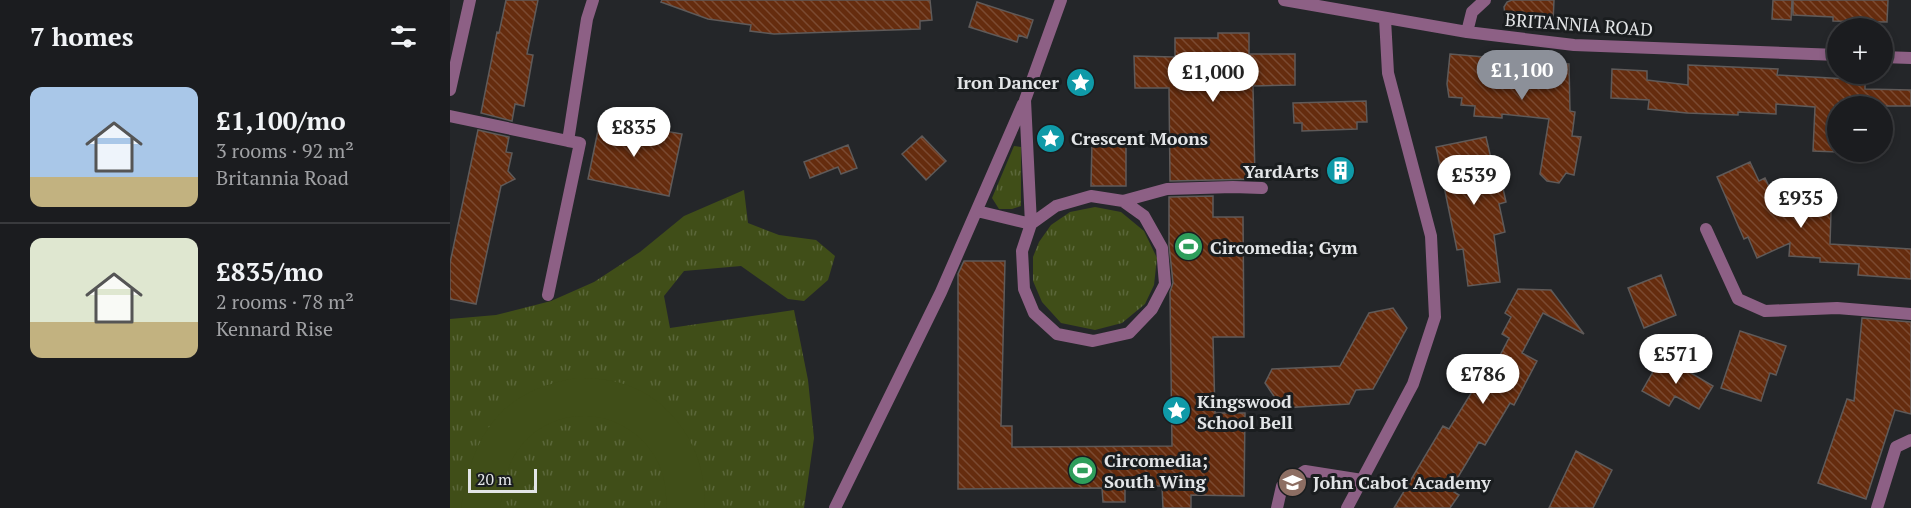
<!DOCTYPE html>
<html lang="en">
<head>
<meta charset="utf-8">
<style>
	:root { --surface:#1b1c1f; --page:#242528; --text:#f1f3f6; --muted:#a0a1a4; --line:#393a3d; --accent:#8c9099 }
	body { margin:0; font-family:"PT Serif",serif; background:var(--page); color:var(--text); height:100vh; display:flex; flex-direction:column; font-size:22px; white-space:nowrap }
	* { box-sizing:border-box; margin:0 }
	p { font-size:20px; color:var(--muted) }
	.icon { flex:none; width:33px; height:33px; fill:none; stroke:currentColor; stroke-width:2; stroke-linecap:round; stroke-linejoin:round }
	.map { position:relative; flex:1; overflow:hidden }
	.panel { display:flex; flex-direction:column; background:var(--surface); width:450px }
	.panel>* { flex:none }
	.controls { position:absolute; left:1377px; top:18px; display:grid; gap:12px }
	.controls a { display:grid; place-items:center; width:66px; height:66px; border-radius:50%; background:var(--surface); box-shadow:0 3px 9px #0003,0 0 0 2px var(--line); font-size:30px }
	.scale { position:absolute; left:18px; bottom:15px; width:69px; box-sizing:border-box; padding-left:6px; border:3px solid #e3e5e7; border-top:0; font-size:16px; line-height:21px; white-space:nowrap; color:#e3e5e7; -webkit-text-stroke:4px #1a1d1f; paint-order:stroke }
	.price { position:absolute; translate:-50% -51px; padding:0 14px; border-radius:21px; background:#fff; color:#222; font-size:20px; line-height:39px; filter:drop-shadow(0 2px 3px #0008) }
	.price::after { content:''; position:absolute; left:50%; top:36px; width:18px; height:14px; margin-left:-9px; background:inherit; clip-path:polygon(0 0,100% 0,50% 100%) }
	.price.selected { background:var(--accent); color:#fff }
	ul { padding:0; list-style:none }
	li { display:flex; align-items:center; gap:18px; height:150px; padding:0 30px }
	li+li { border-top:2px solid var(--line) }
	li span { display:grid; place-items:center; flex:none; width:168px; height:120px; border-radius:12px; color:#555 }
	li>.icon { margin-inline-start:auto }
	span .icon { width:72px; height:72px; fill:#fffc; stroke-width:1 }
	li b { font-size:26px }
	h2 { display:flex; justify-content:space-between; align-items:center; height:72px; padding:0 30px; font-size:26px }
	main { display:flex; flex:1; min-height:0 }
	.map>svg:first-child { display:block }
</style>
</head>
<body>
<main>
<section class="panel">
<h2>7 homes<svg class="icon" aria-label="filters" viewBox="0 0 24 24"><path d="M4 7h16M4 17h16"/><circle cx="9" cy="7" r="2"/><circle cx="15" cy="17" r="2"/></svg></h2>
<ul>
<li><span style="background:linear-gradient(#a9c7e8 75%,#c2b280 0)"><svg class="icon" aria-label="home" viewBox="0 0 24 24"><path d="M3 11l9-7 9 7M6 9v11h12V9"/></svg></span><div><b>£1,100/mo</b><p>3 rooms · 92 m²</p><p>Britannia Road</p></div></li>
<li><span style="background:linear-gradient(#dfe7d0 70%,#c2b280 0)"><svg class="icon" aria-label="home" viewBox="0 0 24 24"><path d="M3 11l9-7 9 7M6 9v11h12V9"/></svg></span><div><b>£835/mo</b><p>2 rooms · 78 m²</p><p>Kennard Rise</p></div></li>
</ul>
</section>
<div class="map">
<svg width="1461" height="508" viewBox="0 0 1461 508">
	<defs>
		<pattern id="grass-tufts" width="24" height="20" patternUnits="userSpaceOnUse" patternTransform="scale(1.5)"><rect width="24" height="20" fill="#404e18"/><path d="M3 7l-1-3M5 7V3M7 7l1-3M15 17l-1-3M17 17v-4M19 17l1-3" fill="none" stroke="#5b673a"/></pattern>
		<pattern id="building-back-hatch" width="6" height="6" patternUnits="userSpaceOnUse" patternTransform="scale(1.5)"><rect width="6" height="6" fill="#652c0e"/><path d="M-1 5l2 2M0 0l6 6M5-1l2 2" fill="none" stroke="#7b4a31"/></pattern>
	</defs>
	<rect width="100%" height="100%" fill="#242629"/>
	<path fill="url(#grass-tufts)" d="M564,146L571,147V206L562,209H549L542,198Z
		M294,190L298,223L329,235L366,240L385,256L378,280L354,301L338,299L291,266L234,271L214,296L220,328L344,310L358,380L364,438L354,508H0V319L46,315L101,301L144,282L190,252L234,216Z
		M645,207L671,212L694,231L707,258L704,285L695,304L672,323L645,330L611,323L592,302L583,281V257L589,242L601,225L620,212Z"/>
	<path fill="#404e18" d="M127,378C143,378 159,379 174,384C225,400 259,455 254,508H216C223,421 116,383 67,451C56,468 53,489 50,508H11C23,434 49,391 127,378Z"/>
	<path fill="url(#building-back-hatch)" stroke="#5f5a59" stroke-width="1.5" d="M56,0H88L77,54L83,55L74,106L65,104L62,121L31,113L47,32L49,33Z
		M212,0H480L482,20L470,21V29L324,34L300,31L301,25L258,19L211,2Z
		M1062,0H1104L1103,22L1059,19L1055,14L1054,7L1057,2Z
		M1323,0H1342L1341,20L1322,19Z
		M1343,0H1438L1437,22L1383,21V17L1343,15Z
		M527,2L583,20L577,38L569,35L567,42L519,27Z
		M768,33H799V54H845V85L803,86L805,179L720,181L719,88H685L684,56L725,57V38H768Z
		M1000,54L1119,64L1120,111L1125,112L1122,136L1131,137L1124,175L1116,173L1109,183L1097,181L1090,174L1099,119L1052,114V118L1024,116L1025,106L1011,105L1012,98L999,97L997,84Z
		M1238,65L1328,69L1327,75L1415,80V89L1461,90V106H1388V152L1363,151L1365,107L1326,104V114L1288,112V115L1237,113L1198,109L1199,100L1161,98L1162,69L1197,71V80L1238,85Z
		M916,101L917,122H907V129L852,131V123H844L843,103Z
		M151,116L176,121L174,129L209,136L210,130L232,134L219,196L138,179Z
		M28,130L59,137L56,152L62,153L58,171L65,179L51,186L26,304L0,299V263Z
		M472,136L496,161L476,180L452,154Z
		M1036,137L1043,167L1048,166L1056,202L1049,204L1055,232L1044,235L1050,282L1018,286L1013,249L1007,250L986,147Z
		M642,142H676V186H641Z
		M398,145L407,168L391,174L388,167L360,178L354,162Z
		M1300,162L1309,181L1315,178L1330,210L1381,212L1380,244L1461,249V279L1408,275L1409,264L1370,262V258L1339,256L1340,243L1307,258L1298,237L1294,239L1267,177Z
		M763,196V217H793L794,337H763L765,413H795L794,496L741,495V508H713L712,486H675V502H653L652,488L508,489V274L514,261H555L551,426H562V447L722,446L720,292L723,283L719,245V197Z
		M1211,275L1226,315L1194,328L1178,288Z
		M1068,289L1101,290L1134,334L1093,313L1072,353L1087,361L1064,405L1060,403L1035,445L1029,442L1002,487L1006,489L1004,492L1009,495L1000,508H944L993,426L999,429L1023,390L1030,394L1059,338L1052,334L1061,317L1055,313Z
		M943,308L957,328L923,389L906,390L899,404L832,408L815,383L822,369L890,366L919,313Z
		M1412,318L1461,322V414L1445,410L1416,499L1368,483L1397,399L1404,401Z
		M1290,331L1336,346L1326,375L1320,373L1311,401L1271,388Z
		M1212,356L1263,386L1249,409L1225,396L1219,406L1192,391Z
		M1126,451L1162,470L1143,508H1099Z"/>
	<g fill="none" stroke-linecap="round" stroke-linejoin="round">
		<path stroke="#8d6085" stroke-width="12" d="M0,116L118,141L137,19L143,0
			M673,201L717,189L783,187L812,188
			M527,211L581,224
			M581,224L606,206L641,196L673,201L694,216L712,248L715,284L702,309L679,333L643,341L607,334L584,313L574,289L572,251L581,224L575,100L611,0
			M98,295L130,143L118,141
			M385,508L491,292L573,104
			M827,508L832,486L855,471L912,480"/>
		<path stroke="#8d6085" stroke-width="12" d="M834,0L1017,32L1124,45L1388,55
			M1017,32L1022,12L1035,0
			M1432,57L1461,58
			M0,90L20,0
			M1256,229L1288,299L1315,311L1387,308L1461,314
			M897,508L963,384L985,317L981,236L938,73L935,19
			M1427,508L1446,447L1461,440"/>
	</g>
	<defs>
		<symbol id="sight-disc" viewBox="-11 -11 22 22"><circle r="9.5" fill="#0f9aa8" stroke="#1a1d1f"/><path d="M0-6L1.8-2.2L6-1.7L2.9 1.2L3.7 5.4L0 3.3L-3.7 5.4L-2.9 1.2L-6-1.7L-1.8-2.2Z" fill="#fff"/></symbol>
		<symbol id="building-disc" viewBox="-11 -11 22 22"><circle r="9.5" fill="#0f9aa8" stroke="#1a1d1f"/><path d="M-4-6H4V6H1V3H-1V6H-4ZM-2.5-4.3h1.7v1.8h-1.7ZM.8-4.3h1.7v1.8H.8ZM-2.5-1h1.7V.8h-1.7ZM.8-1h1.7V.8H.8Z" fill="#fff"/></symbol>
		<symbol id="stadium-disc" viewBox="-11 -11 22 22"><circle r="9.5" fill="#2e9e5b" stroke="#1a1d1f"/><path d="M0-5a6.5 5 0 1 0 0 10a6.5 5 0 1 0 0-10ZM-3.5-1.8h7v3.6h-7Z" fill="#fff"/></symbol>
		<symbol id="school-disc" viewBox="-11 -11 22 22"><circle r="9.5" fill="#8d6e63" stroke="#1a1d1f"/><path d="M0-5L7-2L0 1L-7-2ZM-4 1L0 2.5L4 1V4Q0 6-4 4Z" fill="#fff"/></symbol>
	</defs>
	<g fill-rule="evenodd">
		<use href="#sight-disc" x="614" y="66" width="33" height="33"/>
		<use href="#sight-disc" x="584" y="122" width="33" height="33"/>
		<use href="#building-disc" x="874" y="154" width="33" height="33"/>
		<use href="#stadium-disc" x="722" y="230" width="33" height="33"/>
		<use href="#sight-disc" x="710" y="394" width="33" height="33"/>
		<use href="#stadium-disc" x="616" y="454" width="33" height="33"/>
		<use href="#school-disc" x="826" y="466" width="33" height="33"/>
	</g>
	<g text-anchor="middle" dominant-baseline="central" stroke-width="6" stroke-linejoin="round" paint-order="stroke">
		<g font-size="18" fill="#e3e5e7" stroke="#1a1d1f">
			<text transform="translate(1129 24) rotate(4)">BRITANNIA ROAD</text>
		</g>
		<g font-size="18" font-weight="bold" fill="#e3e5e7" stroke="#1a1d1f" text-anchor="start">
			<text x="609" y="82" text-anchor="end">Iron Dancer</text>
			<text x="621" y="138">Crescent Moons</text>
			<text x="869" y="171" text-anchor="end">YardArts</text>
			<text x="760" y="247">Circomedia; Gym</text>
			<text x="747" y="401">Kingswood<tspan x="747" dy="21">School Bell</tspan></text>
			<text x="654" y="460">Circomedia;<tspan x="654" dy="21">South Wing</tspan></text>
			<text x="863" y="482">John Cabot Academy</text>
		</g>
	</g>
</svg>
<div class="controls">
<a>+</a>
<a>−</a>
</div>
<div class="scale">20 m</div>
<b class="price selected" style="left:1072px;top:101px">£1,100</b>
<b class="price" style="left:763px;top:103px">£1,000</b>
<b class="price" style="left:184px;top:158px">£835</b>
<b class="price" style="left:1024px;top:206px">£539</b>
<b class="price" style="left:1351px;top:229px">£935</b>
<b class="price" style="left:1226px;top:385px">£571</b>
<b class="price" style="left:1033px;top:405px">£786</b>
</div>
</main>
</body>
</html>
